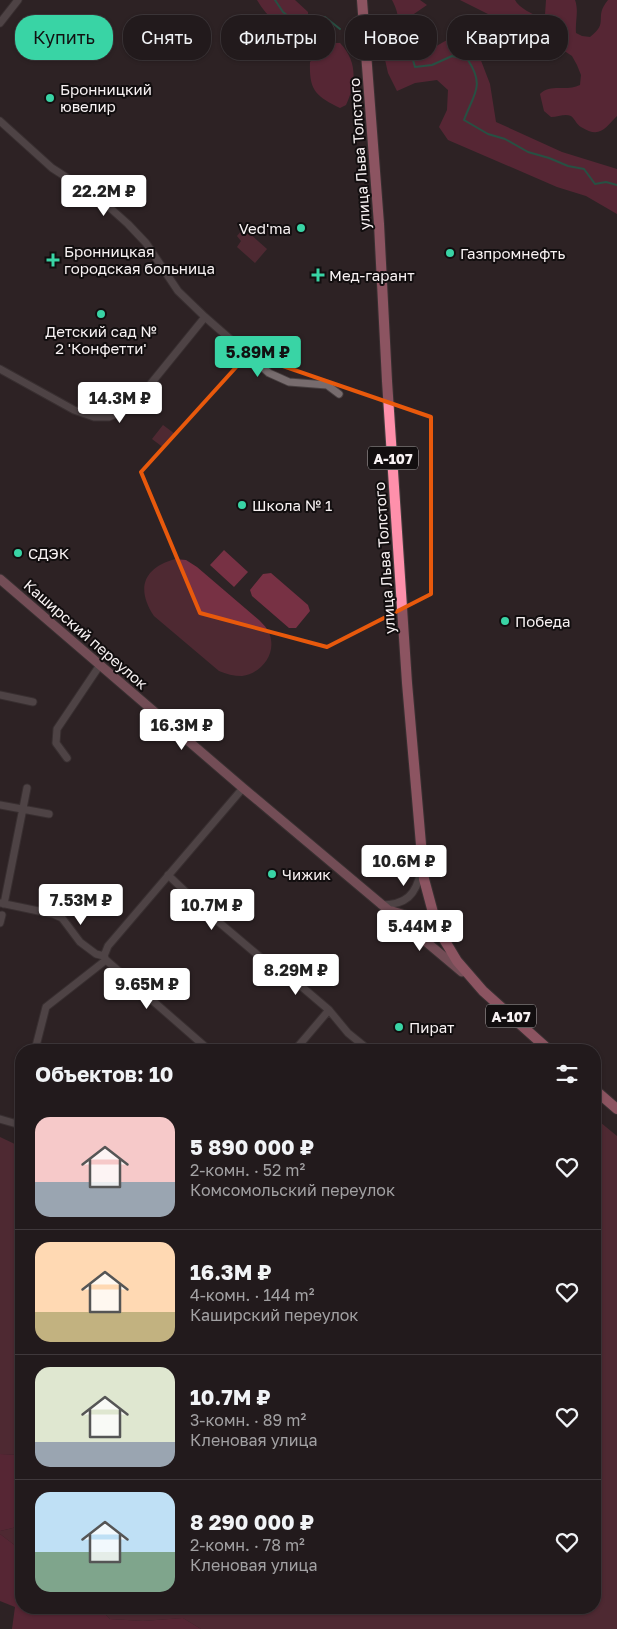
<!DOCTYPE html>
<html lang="ru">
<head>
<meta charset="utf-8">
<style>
	:root { --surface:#221a1c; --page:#2a2325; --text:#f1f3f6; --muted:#a2a1a3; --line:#3f383b; --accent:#39d4a5 }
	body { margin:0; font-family:"Golos Text",sans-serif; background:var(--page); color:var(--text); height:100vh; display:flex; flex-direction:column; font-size:19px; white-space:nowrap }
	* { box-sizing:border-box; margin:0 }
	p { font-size:16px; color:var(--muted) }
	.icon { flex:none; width:28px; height:28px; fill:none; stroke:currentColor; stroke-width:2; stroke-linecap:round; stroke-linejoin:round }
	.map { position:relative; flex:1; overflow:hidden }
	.details { position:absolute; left:15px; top:1044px; width:586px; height:570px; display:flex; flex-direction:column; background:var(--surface); border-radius:20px; box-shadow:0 1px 4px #0004,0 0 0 1px var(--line) }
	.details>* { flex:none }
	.banner { position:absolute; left:15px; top:15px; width:588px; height:45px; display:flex; gap:10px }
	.price { position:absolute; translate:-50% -42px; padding:0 11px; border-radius:5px; background:#fff; color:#222; font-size:16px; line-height:32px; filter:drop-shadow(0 1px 2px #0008) }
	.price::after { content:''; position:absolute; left:50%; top:30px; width:15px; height:11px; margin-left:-8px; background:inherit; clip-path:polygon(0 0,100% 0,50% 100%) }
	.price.on { background:var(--accent); color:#111 }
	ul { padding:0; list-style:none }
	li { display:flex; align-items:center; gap:15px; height:125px; padding:0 20px }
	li+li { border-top:1px solid var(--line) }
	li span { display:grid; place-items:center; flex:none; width:140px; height:100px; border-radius:15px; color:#555 }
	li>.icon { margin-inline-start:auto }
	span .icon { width:60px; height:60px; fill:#fffc; stroke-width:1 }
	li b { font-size:21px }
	h2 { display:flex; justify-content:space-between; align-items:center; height:60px; padding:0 20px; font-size:21px }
	.tag { padding:0 18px; border-radius:20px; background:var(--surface); box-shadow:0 1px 4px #0004,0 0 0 1px var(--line); font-size:18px; line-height:45px }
	.tag.on { background:var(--accent); color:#111 }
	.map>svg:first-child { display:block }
</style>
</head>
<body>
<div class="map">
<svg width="617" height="1629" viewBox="0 0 617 1629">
	<rect width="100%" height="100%" fill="#2d2325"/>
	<path fill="#773144" d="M242,230L247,234L249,233L267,249L255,263L237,247L241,241L237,236Z
		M163,425L175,434L164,448L152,439Z
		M224,550L248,572L234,587L210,565Z
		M175,559L186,560L197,567L259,620C265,626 270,631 271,640C274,657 259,674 242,676C234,676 226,674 219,671L154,616C136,589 143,568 175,559Z
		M271,573L308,605L310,611L296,628H289L252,596L250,590L263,574Z
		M595,1118L617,1136V1629H201L183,1618L143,1621L110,1619L99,1608H595Z
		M0,1137L21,1147V1455L0,1454Z
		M21,1526V1550L0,1534V1531Z"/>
	<path fill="#882b48" d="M257,0H295L308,12V26L300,32C279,28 268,18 257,0Z
		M392,0H420L427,5L408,18L406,30L417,53L426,52L454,36L475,45L490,84L496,122L562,152L617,169V214L586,196L557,187L448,140L439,127L447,110L448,90L437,80L415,83L397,91L388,73L382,46C396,27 404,23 392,0Z
		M460,0H515C519,8 533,15 541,17L545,15L546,0H575C579,11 575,21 576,33L582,36L590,37C610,22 593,18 608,0H617V116C605,128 600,139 581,127C577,125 575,119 571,116C565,113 558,117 551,117L544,111L540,94C550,83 567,92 580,85L581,75L577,65L572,56L566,52L535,45L494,17Z
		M332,43H340C358,62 356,83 346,105L340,108C316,96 309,91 310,62L322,49Z
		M0,1454L21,1455V1526L0,1531Z
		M0,1534L21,1550V1608H99L110,1619L143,1621L183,1618L201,1629H12L15,1607L0,1601Z"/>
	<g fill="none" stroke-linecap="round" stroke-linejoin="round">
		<path stroke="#208768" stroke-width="2" d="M275,0L283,12L302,27L313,18L325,17L340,29
			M385,34L409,46L415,67L432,65L452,56L468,60C485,86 474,93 464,120L488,134L505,139L528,152L549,158L568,166L584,169L595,184L606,182L617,185"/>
		<defs>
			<path id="minor" d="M0,23L18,0
				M0,121L52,168L100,199L128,224L146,243L178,291L205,317L269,373L289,382L327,385L339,394
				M0,369L74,410L94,417H109L122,411L140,397L205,317
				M0,695L33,702
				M67,758L56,743L57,729L100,665
				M0,805L49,814
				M168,875L208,913L273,968L288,980L302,987L329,1010L348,1033L369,1050
				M0,903L53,914L62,918L80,942L96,954L104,956
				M4,904L27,788
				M381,905C406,905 416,895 421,871
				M0,923L2,915
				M104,956L108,946L243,788
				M104,956L106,960L209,1050
				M35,1050L46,1007L106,960
				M295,1050L329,1010
				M0,1119L17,1124L21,1106"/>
			<path id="major" d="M0,579L243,788L462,972
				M392,911L412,917L433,915"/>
			<path id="highway" d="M362,0L379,224L387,381L407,683L424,879L435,920L445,941L457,961L483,991L549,1050
				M595,1090L617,1109"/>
		</defs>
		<use href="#minor" stroke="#473f40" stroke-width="9"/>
		<use href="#major" stroke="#473f40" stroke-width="11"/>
		<use href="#highway" stroke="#473f40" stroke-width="12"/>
		<use href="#minor" stroke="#776c6e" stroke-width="7"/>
		<use href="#major" stroke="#c88293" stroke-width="9"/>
		<use href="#highway" stroke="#fe90ab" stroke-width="10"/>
	</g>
	<path d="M0 0H617V1629H0ZM248,354L431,417V594L327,647L200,613L141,472Z" fill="#2d2325" fill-opacity=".55" fill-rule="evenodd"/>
	<path fill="none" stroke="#e8590c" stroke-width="4" stroke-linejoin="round" d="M248,354L431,417V594L327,647L200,613L141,472Z"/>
	<g fill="#39d4a5" stroke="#120e0f" stroke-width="2">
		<circle cx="50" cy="98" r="5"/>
		<circle cx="301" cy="228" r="5"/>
		<circle cx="450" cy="253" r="5"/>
		<path d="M50.5 252.5h5v5h5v5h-5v5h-5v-5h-5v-5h5z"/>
		<path d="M315.5 267.5h5v5h5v5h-5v5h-5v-5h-5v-5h5z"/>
		<circle cx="101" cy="314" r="5"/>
		<circle cx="242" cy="505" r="5"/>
		<circle cx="18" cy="553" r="5"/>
		<circle cx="505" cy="621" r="5"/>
		<circle cx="272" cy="874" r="5"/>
		<circle cx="399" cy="1027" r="5"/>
	</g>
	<g text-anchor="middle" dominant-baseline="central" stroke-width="4" stroke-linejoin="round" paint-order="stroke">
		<g fill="#120e0f" stroke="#b3aeaf" stroke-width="1">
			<rect x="368" y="446.5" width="50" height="23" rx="4"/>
			<rect x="486" y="1004.5" width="50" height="23" rx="4"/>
		</g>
		<g font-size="14" font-weight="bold" fill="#f8f2f3">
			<text x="393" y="458">А-107</text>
			<text x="511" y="1016">А-107</text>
		</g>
		<g font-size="15" fill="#f8f2f3" stroke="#120e0f" text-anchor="start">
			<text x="60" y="89">Бронницкий<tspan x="60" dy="17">ювелир</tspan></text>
			<text x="291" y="228" text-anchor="end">Ved'ma</text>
			<text x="64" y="251">Бронницкая<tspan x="64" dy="17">городская больница</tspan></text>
			<text x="460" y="253">Газпромнефть</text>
			<text x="329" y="275">Мед-гарант</text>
			<text x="101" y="331" text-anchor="middle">Детский сад №<tspan x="101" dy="17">2 'Конфетти'</tspan></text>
			<text x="252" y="505">Школа № 1</text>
			<text x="28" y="553">СДЭК</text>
			<text x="515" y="621">Победа</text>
			<text x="282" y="874">Чижик</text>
			<text x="409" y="1027">Пират</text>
		</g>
		<g font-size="15" fill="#f8f2f3" stroke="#120e0f">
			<text transform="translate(359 154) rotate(-94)">улица Льва Толстого</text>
			<text transform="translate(384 558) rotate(-94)">улица Льва Толстого</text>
			<text transform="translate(86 634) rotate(41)">Каширский переулок</text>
		</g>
	</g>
</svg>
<b class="price" style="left:104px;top:217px">22.2M ₽</b>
<b class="price on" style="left:258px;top:378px">5.89M ₽</b>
<b class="price" style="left:120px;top:424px">14.3M ₽</b>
<b class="price" style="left:182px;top:751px">16.3M ₽</b>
<b class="price" style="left:404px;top:887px">10.6M ₽</b>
<b class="price" style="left:81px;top:926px">7.53M ₽</b>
<b class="price" style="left:212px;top:931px">10.7M ₽</b>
<b class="price" style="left:420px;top:952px">5.44M ₽</b>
<b class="price" style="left:296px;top:996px">8.29M ₽</b>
<b class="price" style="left:147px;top:1010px">9.65M ₽</b>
<div class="banner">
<a class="tag on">Купить</a>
<a class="tag">Снять</a>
<a class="tag">Фильтры</a>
<a class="tag">Новое</a>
<a class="tag">Квартира</a>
</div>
<section class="details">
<h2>Объектов: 10<svg class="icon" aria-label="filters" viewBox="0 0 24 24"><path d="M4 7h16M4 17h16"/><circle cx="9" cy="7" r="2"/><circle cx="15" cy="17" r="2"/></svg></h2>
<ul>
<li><span style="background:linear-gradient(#f6c9c9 65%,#9aa5b1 0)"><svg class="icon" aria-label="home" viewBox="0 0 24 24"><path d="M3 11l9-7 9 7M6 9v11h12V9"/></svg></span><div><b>5 890 000 ₽</b><p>2-комн. · 52 m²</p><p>Комсомольский переулок</p></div><svg class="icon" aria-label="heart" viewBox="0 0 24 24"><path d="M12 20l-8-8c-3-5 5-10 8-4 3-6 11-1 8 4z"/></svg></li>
<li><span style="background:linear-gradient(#ffd9b3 70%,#c2b280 0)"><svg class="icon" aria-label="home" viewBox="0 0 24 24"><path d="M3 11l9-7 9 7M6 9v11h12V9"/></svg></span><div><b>16.3M ₽</b><p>4-комн. · 144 m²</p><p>Каширский переулок</p></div><svg class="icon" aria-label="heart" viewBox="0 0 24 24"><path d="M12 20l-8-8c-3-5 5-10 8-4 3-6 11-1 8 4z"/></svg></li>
<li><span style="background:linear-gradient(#dfe7d0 75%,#9aa5b1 0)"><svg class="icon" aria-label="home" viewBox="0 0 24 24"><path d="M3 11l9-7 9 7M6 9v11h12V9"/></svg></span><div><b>10.7M ₽</b><p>3-комн. · 89 m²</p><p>Кленовая улица</p></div><svg class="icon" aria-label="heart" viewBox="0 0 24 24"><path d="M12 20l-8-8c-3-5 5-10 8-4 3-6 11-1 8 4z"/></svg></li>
<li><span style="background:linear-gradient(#bfe0f5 60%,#7fa58c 0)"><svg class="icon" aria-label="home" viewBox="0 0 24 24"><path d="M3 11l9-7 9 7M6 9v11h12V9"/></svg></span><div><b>8 290 000 ₽</b><p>2-комн. · 78 m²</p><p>Кленовая улица</p></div><svg class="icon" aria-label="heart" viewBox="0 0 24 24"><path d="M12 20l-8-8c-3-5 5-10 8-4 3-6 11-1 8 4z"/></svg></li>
</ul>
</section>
</div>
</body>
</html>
